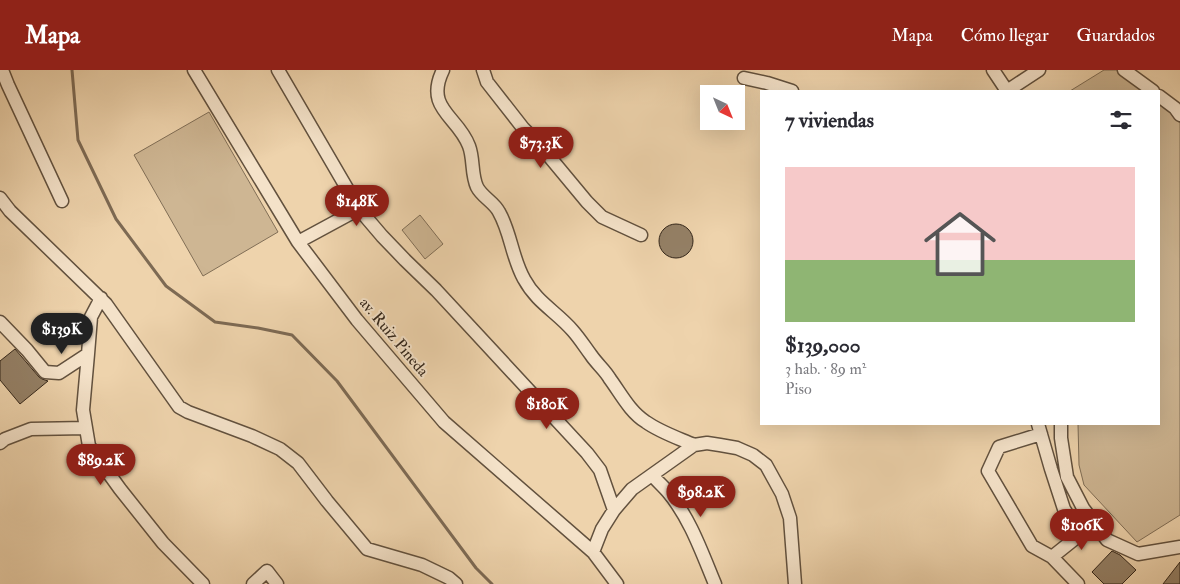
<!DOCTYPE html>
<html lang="es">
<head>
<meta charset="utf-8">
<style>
	:root { --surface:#fff; --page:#f7f7f7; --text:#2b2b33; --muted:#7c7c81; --line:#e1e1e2; --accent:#8f2418 }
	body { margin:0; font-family:"IM FELL Double Pica",serif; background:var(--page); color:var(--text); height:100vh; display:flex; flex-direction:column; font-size:19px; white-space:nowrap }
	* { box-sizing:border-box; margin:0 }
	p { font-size:16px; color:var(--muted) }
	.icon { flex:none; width:28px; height:28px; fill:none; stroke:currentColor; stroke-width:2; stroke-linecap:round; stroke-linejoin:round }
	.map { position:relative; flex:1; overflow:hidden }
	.panel { position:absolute; left:760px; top:20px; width:400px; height:335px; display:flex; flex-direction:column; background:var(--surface); border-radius:0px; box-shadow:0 5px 20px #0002 }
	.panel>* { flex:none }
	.needle { width:32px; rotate:137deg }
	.controls { position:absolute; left:700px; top:15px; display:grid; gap:10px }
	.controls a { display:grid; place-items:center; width:45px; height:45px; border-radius:0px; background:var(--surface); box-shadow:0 5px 20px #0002; font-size:25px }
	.price { position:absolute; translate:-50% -42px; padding:0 11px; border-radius:18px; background:var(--accent); color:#fff; font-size:16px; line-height:32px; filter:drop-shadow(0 1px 2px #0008) }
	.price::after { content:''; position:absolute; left:50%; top:30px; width:15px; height:11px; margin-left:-8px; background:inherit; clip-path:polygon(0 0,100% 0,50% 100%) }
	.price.active { background:#222; color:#fff }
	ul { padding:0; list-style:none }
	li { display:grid; align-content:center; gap:10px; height:265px; padding:0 25px }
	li+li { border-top:1px solid var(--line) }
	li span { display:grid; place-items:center; height:155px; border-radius:0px; color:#555 }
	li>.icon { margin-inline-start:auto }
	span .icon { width:90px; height:90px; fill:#fffc; stroke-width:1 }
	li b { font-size:21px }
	h2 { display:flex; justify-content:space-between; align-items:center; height:60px; padding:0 25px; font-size:21px }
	header { display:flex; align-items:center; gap:30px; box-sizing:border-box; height:70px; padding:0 25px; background:var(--accent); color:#fff }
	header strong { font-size:24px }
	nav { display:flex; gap:28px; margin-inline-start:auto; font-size:18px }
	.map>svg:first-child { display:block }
</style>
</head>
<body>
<header>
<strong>Mapa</strong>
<nav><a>Mapa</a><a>Cómo llegar</a><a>Guardados</a></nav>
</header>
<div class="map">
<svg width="1180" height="514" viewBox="0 0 1180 514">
	<rect width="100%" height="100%" fill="#eed3ac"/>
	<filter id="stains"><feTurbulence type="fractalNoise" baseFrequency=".004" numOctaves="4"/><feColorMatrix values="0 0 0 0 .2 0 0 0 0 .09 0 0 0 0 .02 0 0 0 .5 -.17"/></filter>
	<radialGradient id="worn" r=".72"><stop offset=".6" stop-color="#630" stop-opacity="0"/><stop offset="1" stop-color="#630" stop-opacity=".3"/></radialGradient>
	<path fill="#ceb693" stroke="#806e56" d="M1104,0H1117L1146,21H1070Z
		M1159,31L1166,36L1180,53V445L1137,472L1084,415L1079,395L1078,354H1159Z
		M209,42L278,162L203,206L134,85Z
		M420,145L443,174L425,189L402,160Z"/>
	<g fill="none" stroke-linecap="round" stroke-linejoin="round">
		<path stroke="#7d6a54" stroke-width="3" d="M72,0L78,70L116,149L166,216L215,252L258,258L292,265L337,311L476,498L492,514"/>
	</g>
	<path fill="#948066" stroke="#33261a" d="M659 171a17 17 0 1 1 34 0a17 17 0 1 1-34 0Z
		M15,279L39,307L42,309L48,311L20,334L0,310V291Z
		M1112,481L1120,485L1136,500L1122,514H1104L1092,502Z
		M1180,492V514H1163Z"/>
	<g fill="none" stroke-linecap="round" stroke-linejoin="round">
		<defs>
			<path id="minor" d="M2,0L8,15L62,131
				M194,0L298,172L357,250L444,352L593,482L617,514
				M278,0L359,139L382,166L405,190L436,220L587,383L600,400L614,440
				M443,0C424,39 458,46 469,76C474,89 471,104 477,117C482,127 494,132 499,142C511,163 512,188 524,209C537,233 557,242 573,261C580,269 585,277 591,285C597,294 605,300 610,309C621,324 630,342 646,352C660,362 678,368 694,375
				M483,0L487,12L523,58L538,73L587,132L602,147L641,165
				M993,0L1007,21
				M1124,0L1153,21
				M744,8L767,13L792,21
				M1007,21L1039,0
				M1159,26L1175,38L1180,45
				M0,128L10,141L106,234L179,337L188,342L252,366L280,379L298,393L327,431L367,479L422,495L449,508L456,514
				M298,172L359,139
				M0,252L27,280L45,302L59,303L88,284L91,247L101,228
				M88,284L83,340L89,376L120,419L163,473L203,514
				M1038,354L1051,399L1064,439L1080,465
				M1061,354V368L1067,407L1083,438L1107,470L1138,484L1180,477
				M1041,364L999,377L988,401L1032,476L1052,487L1078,514
				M0,373L5,369L31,359L86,358
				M652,405C657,411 663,416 668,422C690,448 702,483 715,514
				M593,482L602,459L614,440L632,419L694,375L707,373L720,375L737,378L753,385L766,395L782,424L790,448L795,514
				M1052,487L1087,459
				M253,514L267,501L277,514"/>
		</defs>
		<use href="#minor" stroke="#62513e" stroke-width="15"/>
		<use href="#minor" stroke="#f4e2c9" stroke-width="12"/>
	</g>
	<g text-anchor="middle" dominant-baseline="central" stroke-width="4" stroke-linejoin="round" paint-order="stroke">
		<g font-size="16" fill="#33261a" stroke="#f4e2c9">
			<text transform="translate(394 267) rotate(50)">av. Ruiz Pineda</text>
		</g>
	</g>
	<rect width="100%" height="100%" filter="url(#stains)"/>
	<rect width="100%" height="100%" fill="url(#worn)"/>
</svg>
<div class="controls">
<a><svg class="needle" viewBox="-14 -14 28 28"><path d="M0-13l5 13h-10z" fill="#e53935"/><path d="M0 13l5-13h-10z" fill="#7c7c81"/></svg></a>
</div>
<b class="price" style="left:541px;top:99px">$73.3K</b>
<b class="price" style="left:357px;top:157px">$148K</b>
<b class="price active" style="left:62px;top:285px">$139K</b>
<b class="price" style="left:547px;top:360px">$180K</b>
<b class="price" style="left:101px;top:416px">$89.2K</b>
<b class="price" style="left:701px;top:448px">$98.2K</b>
<b class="price" style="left:1082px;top:481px">$106K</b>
<section class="panel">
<h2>7 viviendas<svg class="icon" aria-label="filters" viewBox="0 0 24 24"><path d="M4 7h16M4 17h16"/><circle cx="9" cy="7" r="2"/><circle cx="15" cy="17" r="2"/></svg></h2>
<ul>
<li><span style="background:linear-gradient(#f6c9c9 60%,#8fb573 0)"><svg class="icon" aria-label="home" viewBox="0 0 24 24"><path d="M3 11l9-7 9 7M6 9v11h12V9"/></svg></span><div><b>$139,000</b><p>3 hab. · 89 m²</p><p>Piso</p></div></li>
</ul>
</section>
</div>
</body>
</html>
